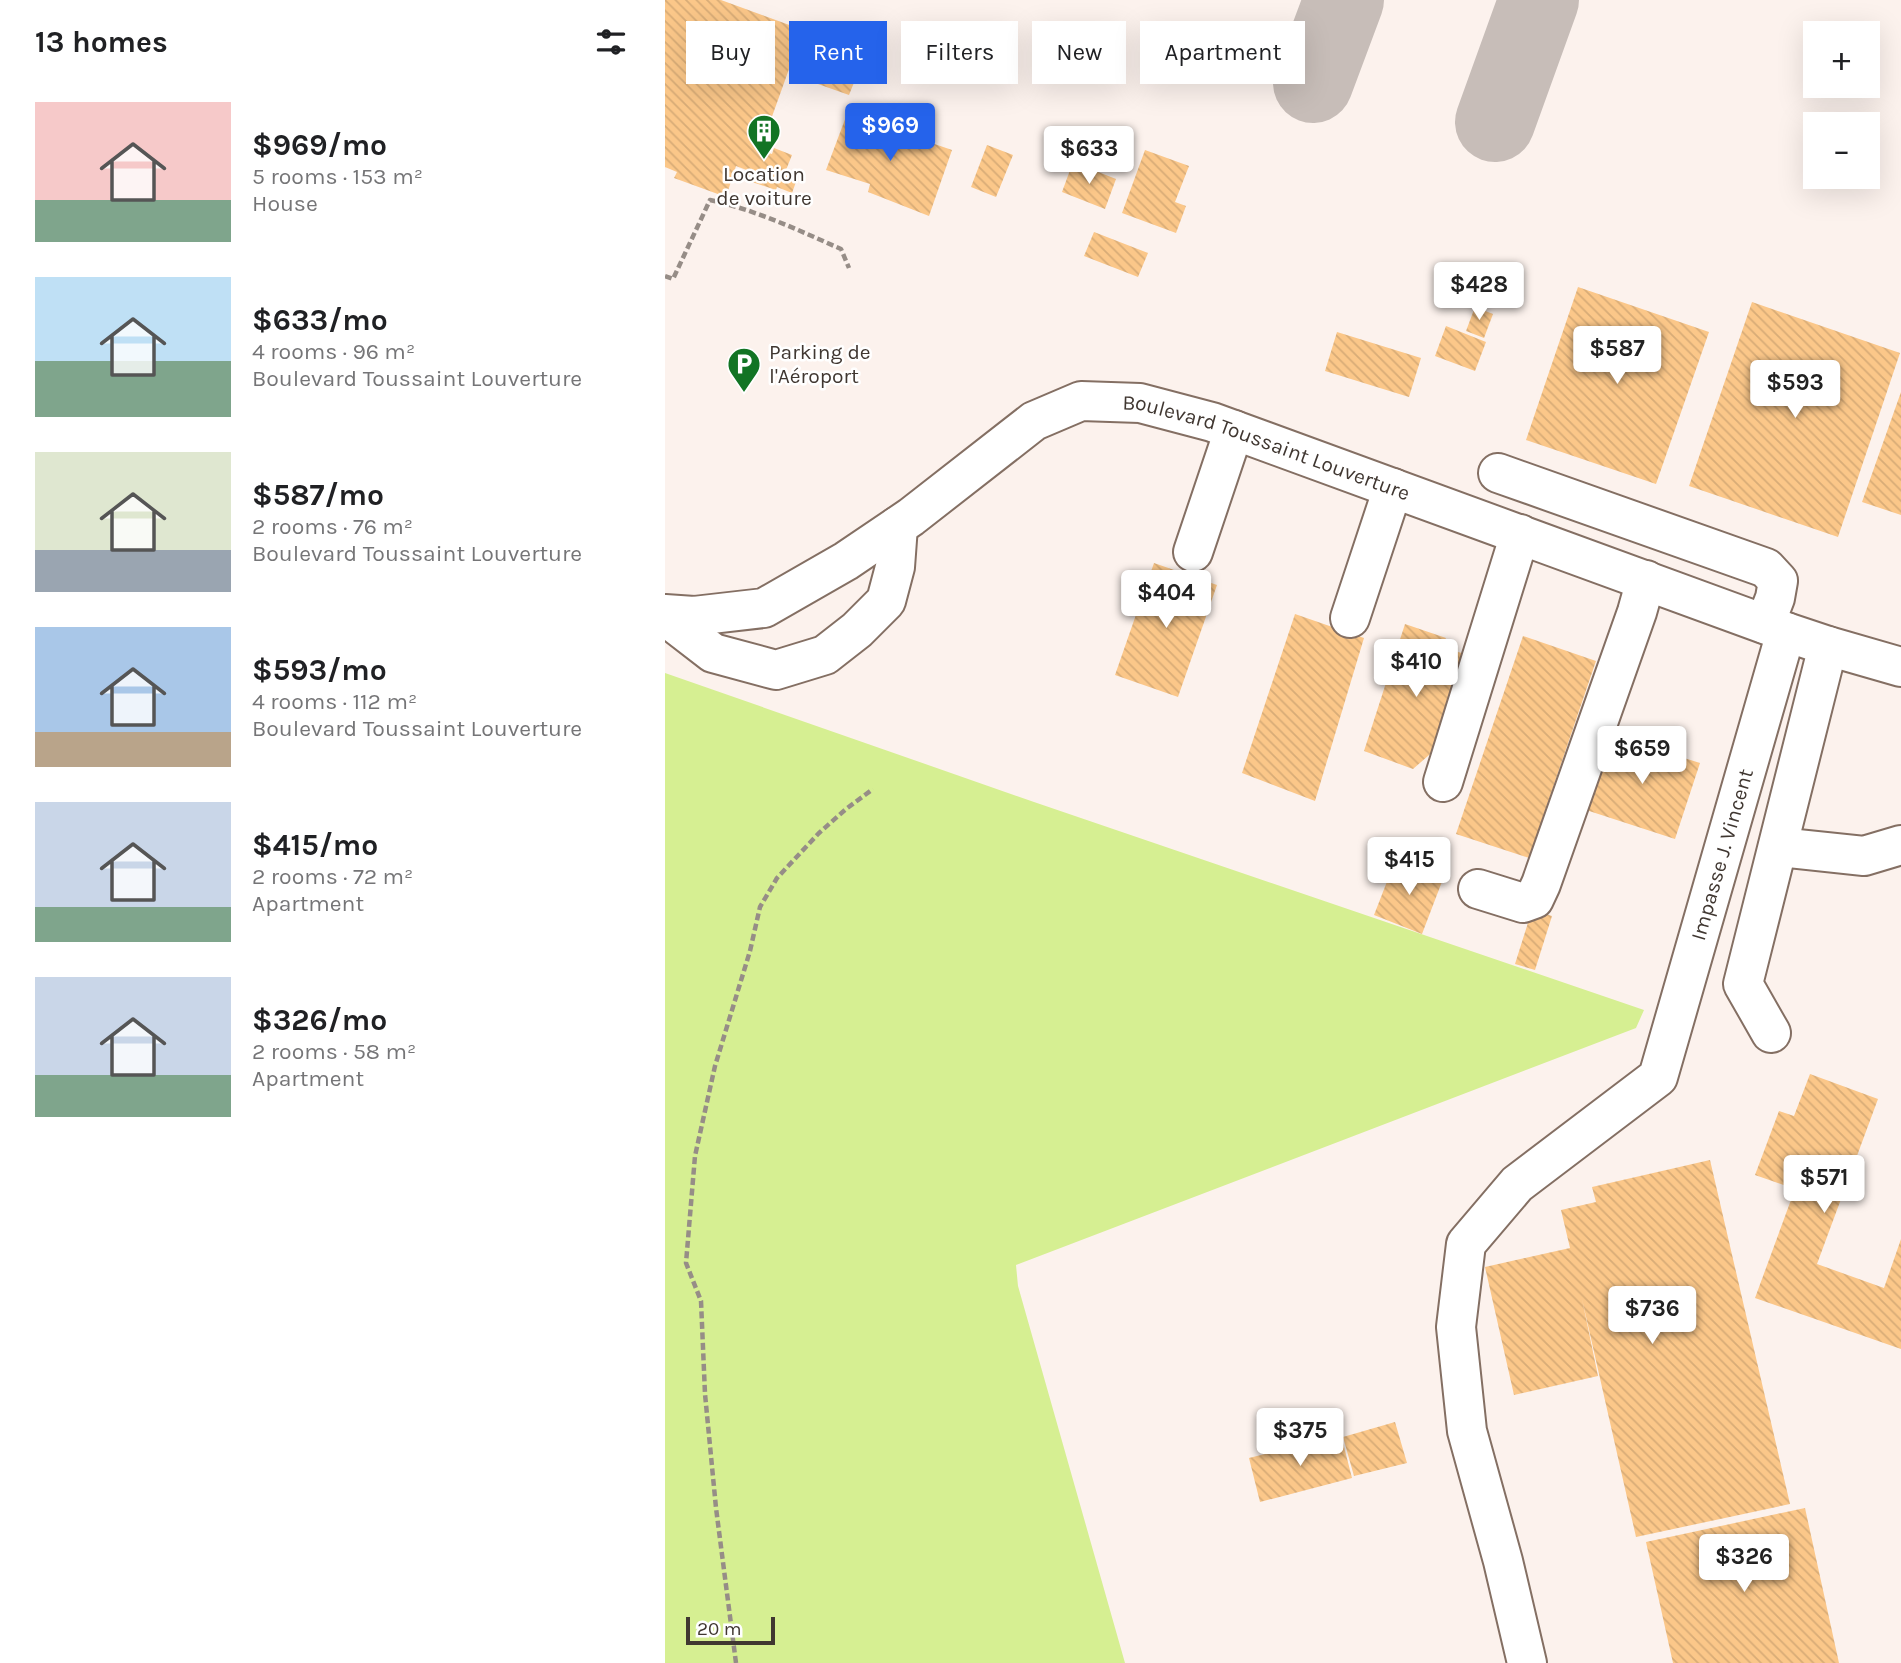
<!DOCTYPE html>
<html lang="en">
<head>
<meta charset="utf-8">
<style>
	:root { --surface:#fff; --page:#f6f6f6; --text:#202124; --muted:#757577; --accent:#2563eb }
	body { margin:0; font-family:Karla,sans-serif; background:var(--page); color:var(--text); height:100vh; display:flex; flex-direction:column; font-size:26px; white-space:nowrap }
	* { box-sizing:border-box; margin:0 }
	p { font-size:23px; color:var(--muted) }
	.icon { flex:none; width:38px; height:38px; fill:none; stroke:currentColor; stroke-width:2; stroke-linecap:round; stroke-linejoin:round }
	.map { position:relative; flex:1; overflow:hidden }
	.panel { display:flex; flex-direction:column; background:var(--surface); width:665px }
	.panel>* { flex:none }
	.guide { position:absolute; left:21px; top:21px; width:665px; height:63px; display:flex; gap:14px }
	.buttons { position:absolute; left:1138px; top:21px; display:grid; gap:14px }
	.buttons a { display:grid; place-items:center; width:77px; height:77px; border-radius:0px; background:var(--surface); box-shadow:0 7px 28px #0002; font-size:35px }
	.scale { position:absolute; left:21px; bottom:18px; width:89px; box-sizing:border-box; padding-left:7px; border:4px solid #403731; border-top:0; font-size:19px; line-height:24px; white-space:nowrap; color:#403731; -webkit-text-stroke:5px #fff; paint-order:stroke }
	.price { position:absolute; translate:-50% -60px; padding:0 16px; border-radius:7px; background:#fff; color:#222; font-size:23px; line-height:46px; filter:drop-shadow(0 2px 4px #0008) }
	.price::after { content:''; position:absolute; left:50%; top:42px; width:21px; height:16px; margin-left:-10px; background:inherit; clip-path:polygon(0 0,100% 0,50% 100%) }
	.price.current { background:var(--accent); color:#fff }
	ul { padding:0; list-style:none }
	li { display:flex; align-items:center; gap:21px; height:175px; padding:0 35px }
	li span { display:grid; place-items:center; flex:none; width:196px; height:140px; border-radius:0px; color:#555 }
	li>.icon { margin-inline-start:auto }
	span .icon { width:84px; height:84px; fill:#fffc; stroke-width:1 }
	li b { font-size:30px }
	h2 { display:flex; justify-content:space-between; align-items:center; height:84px; padding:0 35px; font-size:30px }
	.pill { padding:0 24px; border-radius:0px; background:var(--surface); box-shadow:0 7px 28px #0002; font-size:24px; line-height:63px }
	.pill.current { background:var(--accent); color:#fff }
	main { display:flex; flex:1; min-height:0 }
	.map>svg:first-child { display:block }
</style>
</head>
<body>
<main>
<section class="panel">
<h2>13 homes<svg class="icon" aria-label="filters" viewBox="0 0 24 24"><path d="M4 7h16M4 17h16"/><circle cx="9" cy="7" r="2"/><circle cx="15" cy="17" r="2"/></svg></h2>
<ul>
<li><span style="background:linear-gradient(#f6c9c9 70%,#7fa58c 0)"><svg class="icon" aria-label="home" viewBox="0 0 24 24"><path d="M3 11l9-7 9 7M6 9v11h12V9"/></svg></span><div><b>$969/mo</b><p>5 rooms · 153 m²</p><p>House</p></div></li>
<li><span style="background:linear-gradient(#bfe0f5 60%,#7fa58c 0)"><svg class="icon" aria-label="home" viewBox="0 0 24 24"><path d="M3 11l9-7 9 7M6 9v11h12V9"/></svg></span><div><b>$633/mo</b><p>4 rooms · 96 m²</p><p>Boulevard Toussaint Louverture</p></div></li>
<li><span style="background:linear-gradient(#dfe7d0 70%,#9aa5b1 0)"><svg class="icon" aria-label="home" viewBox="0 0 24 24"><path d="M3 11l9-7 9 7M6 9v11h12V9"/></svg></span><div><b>$587/mo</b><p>2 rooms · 76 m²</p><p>Boulevard Toussaint Louverture</p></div></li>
<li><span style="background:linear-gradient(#a9c7e8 75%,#b9a48a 0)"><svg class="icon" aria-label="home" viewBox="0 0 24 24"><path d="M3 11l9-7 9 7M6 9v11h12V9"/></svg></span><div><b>$593/mo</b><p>4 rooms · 112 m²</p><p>Boulevard Toussaint Louverture</p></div></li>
<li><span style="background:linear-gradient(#c9d6e8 75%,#7fa58c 0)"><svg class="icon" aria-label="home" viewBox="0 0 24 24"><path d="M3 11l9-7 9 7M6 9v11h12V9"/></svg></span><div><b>$415/mo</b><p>2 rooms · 72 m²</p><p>Apartment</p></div></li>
<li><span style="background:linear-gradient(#c9d6e8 70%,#7fa58c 0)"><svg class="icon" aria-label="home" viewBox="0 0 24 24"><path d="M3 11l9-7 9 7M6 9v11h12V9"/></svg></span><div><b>$326/mo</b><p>2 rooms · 58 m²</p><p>Apartment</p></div></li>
</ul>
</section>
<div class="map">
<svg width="1236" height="1663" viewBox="0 0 1236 1663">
	<defs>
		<pattern id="building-back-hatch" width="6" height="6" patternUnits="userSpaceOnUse" patternTransform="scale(1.75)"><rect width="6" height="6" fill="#fbc789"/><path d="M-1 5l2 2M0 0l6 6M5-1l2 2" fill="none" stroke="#d8ac77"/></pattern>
	</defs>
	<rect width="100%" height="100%" fill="#fcf2ed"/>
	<path fill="#d6ef92" d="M0,673L369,802L979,1010L971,1028L351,1265L353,1286L460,1663H0Z"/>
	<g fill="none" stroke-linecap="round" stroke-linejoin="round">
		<path stroke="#c7bdb8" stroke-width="80" d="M648,83L679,0
			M830,122L874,0"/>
	</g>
	<path fill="url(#building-back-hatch)" d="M0,0H56L138,30L95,150L107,154L109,148L127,155L119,175L132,179L127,193L112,187L111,190L81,180L84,171L71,166L61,197L9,178L12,172L0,167Z
		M144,57L192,75L184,95L136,78Z
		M182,114L287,150L264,216L203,192L205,184L161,170Z
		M399,136L450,154L445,170L393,152Z
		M322,145L348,155L331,197L306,187Z
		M480,150L524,166L510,202L521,206L511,233L457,213Z
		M408,162L451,179L440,209L397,192Z
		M429,232L483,253L473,277L419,256Z
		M913,287L1044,332L991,484L861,440Z
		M1087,302L1235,353L1173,537L1024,486Z
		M810,307L828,314L819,338L801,331Z
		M781,326L821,342L810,371L770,356Z
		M672,332L756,358L744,397L660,371Z
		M1236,392V515L1197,502Z
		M489,563L552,585L513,697L450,675Z
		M630,614L699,638L650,801L577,773Z
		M740,624L781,638L777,647L803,655L771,749L748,769L699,751Z
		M858,636L931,661L864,858L791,834Z
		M943,734L1035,763L1010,839L918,809Z
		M730,861L778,879L757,934L709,915Z
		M867,910L887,916L870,970L850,964Z
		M1145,1074L1213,1099L1152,1264L1219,1288L1236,1239V1349L1090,1298L1130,1189L1090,1175L1114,1111L1129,1116Z
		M1045,1160L1125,1504L971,1537L917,1299L933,1376L849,1395L820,1267L905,1248L896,1210L931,1202L927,1187Z
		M730,1422L742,1463L689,1476L678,1437Z
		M676,1435L687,1478L595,1502L584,1458Z
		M1140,1508L1174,1663H1008L981,1542Z"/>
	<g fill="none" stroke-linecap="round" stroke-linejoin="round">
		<defs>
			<g id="minor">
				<path d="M833,473L1101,568L1113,581L1110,598L1100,624"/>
				<path d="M528,552L569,430"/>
				<path d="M0,616L48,653L111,670L160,655L192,630L221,601L230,567L233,526"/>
				<path d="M685,618L728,488"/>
				<path d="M778,782L855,534"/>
				<path d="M1113,847L1199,856L1236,845"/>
				<path d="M813,889L858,903L869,899L876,884L972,612L981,580"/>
				<path d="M1106,1033L1078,984L1163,646"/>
				<path id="s1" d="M862,1663L838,1561L802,1431L791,1327L801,1244L852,1184L993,1077L1121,632"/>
			</g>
			<g id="major">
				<path id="s2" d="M0,614L29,616L99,608L181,561L246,517L369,421L416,401L475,403L547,422L1121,632L1163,646L1236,667"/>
			</g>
		</defs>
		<use href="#minor" stroke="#846f63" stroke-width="42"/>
		<use href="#major" stroke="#846f63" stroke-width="42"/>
		<path stroke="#968d87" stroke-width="4.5" stroke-dasharray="7 3.5" stroke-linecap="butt" d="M0,276L8,279L45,200C91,210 133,230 176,249L184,268
			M71,1663L51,1508L40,1394L36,1301L21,1263L30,1156L50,1066L85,951L95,907L112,878L154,833L181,809L208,789"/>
		<use href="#minor" stroke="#fff" stroke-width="38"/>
		<use href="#major" stroke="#fff" stroke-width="38"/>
	</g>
	<defs>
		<symbol id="building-pin" viewBox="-11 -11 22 30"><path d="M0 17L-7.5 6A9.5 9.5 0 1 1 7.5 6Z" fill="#127424" stroke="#fff"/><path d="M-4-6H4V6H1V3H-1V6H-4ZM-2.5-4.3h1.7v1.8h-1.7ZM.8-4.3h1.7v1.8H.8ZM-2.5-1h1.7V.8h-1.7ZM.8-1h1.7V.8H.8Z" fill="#fff"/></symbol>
		<symbol id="parking-pin" viewBox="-11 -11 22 30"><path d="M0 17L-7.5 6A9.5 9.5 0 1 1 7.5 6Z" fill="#127424" stroke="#fff"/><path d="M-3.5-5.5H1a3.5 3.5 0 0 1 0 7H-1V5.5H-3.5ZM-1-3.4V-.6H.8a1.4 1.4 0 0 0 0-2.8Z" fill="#fff"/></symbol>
	</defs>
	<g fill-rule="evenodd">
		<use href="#building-pin" x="80" y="112" width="38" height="52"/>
		<use href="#parking-pin" x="60" y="345" width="38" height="52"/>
	</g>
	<g text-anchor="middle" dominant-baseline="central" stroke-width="5" stroke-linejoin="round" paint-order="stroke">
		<g font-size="21" fill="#403731" stroke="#fff">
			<text x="99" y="174">Location<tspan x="99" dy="24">de voiture</tspan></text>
			<text x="104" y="352" text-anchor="start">Parking de<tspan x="104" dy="24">l'Aéroport</tspan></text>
		</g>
		<g font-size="21" fill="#403731" stroke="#fff">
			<text stroke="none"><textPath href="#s2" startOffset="672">Boulevard Toussaint Louverture</textPath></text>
			<text stroke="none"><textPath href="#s1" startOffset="915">Impasse J. Vincent</textPath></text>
		</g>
	</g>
</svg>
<div class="buttons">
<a>+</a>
<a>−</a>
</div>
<div class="scale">20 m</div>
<b class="price current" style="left:225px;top:163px">$969</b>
<b class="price" style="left:424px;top:186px">$633</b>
<b class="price" style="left:814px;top:322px">$428</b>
<b class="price" style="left:952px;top:386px">$587</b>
<b class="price" style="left:1130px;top:420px">$593</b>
<b class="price" style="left:501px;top:630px">$404</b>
<b class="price" style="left:751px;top:699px">$410</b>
<b class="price" style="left:977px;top:786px">$659</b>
<b class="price" style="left:744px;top:897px">$415</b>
<b class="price" style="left:1159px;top:1215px">$571</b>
<b class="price" style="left:987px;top:1346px">$736</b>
<b class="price" style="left:635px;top:1468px">$375</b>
<b class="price" style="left:1079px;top:1594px">$326</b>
<div class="guide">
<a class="pill">Buy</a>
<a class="pill current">Rent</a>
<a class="pill">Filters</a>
<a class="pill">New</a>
<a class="pill">Apartment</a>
</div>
</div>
</main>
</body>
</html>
